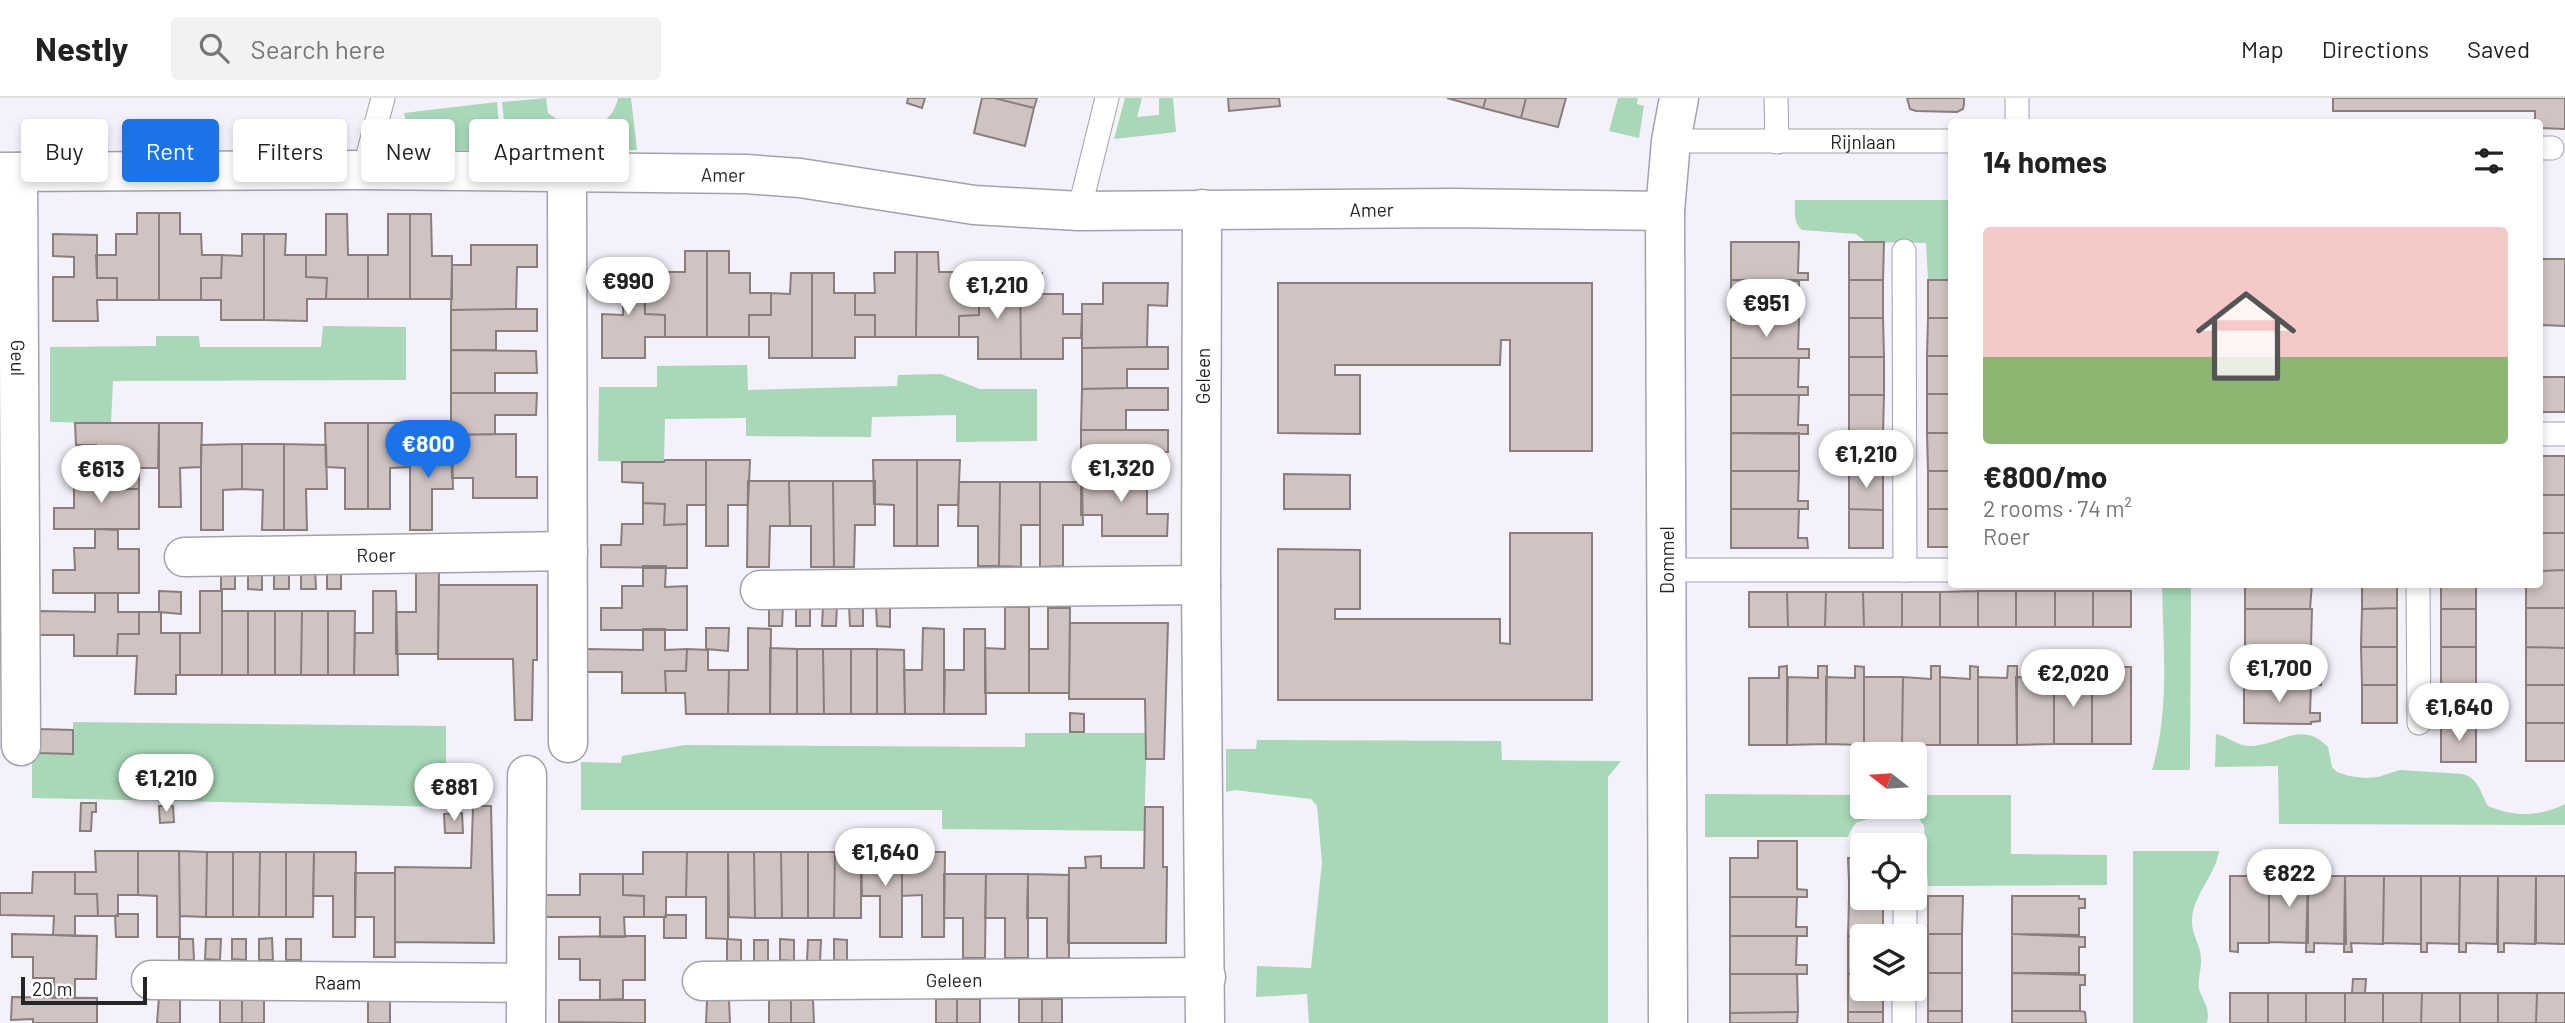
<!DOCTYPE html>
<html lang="en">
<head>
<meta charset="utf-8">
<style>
	:root { --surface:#fff; --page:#f2f2f2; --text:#222; --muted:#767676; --line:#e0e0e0; --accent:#1a73e8 }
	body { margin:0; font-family:Barlow,sans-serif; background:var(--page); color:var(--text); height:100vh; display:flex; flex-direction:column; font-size:26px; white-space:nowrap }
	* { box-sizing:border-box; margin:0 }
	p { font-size:23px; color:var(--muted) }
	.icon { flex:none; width:38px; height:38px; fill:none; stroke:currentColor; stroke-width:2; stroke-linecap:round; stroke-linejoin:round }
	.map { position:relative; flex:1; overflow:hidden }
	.drawer { position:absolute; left:1948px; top:21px; width:595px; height:469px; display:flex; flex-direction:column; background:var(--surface); border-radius:7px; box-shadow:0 4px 10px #0003 }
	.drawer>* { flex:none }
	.guide { position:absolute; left:21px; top:21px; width:665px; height:63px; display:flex; gap:14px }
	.needle { width:46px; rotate:287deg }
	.tools { position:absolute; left:1850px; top:644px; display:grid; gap:14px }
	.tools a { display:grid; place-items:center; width:77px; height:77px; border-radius:7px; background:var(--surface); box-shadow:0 4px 10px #0003; font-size:35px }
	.scale { position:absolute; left:21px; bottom:18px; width:126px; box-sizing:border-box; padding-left:7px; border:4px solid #252427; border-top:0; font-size:19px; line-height:24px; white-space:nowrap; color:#252427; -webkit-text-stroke:5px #fff; paint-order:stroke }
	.price { position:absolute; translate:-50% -60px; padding:0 16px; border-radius:24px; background:#fff; color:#222; font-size:23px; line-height:46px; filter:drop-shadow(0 2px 4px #0008) }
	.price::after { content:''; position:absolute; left:50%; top:42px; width:21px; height:16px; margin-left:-10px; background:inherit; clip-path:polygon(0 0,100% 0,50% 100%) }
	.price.on { background:var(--accent); color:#fff }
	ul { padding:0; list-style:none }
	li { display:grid; align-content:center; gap:14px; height:371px; padding:0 35px }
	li+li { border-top:2px solid var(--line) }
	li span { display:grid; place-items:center; height:217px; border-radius:7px; color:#555 }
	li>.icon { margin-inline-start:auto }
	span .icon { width:126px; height:126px; fill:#fffc; stroke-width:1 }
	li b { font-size:30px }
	h2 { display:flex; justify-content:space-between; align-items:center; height:84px; padding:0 35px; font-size:30px }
	.chip { padding:0 24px; border-radius:7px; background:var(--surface); box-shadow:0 4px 10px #0003; font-size:24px; line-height:63px }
	.chip.on { background:var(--accent); color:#fff }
	header { display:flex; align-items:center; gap:42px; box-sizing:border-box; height:98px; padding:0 35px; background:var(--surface); border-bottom:2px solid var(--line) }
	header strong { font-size:33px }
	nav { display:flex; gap:38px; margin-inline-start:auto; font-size:24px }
	.search { width:490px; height:63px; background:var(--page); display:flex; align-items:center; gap:18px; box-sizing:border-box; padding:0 24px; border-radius:7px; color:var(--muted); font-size:26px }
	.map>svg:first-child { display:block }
</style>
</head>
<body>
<header>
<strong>Nestly</strong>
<div class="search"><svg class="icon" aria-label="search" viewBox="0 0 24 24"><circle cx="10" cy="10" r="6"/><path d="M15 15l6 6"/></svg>Search here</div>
<nav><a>Map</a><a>Directions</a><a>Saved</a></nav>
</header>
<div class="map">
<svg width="2565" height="925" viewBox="0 0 2565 925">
	<rect width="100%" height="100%" fill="#f5f1fa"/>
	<path fill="#a8d8b7" d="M546,0L548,15C572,34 610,37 618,0H631L637,52H507L502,4Z
		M1125,0H1142L1137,19L1159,17V0H1173L1176,34L1114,41Z
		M1618,0H1638L1637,6L1644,8L1639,40L1609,33Z
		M497,4L501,51C463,51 413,63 404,15Z
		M1795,102H1951V182H1928L1926,145L1866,144L1856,136L1802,132C1793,125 1795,113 1795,102Z
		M323,228L406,229V282L113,283L111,325L50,324V249L156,248V238H199L200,249H321Z
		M747,267L748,292L897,288L898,277L941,276L980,291H1037V343L956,344V317L872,319L871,339L746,338V320L665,321L664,364L598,363L599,289H657V268Z
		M2162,487H2191L2190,671L2188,672H2152C2170,613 2163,548 2162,487Z
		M73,624L446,628V709L32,700V662H37L38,655L73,656Z
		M1025,635H1147L1144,733L942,731V712H581V664L621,665L622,658L685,647L1025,649Z
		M2216,636C2229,639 2238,649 2252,648C2281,646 2302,622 2328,649L2332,669L2337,674L2349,678L2365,680L2378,679L2400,672L2463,676C2479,681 2480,694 2488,708C2514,719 2539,719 2565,706V727L2279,726L2278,668L2215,669Z
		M1257,642L1501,643L1502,662L1621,663L1608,679V925H1309L1307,896L1256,899L1257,868L1311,870L1322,764L1317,708L1311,701L1235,692L1226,694V651H1256Z
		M1705,696L1862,697V709H1914L1915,697H2011V756L2107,757V787L1928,788L1924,728C1922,725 1921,722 1917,720C1908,716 1864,719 1856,725C1852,729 1850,734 1848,739H1705Z
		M2133,753H2219C2215,779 2192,797 2192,824C2192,837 2201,848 2201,861C2202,872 2196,884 2200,894C2205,906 2210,911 2207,925H2133Z"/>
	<path fill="#cfc4c2" stroke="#887e7c" stroke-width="2" d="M908,0H925L922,10L907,5Z
		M982,0H994L1034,10L1025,48L974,35Z
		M994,0H1037L1034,10Z
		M1228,0H1279L1280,8L1229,13Z
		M1447,0H1486L1483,10Z
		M1486,0H1526L1521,20L1483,10Z
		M1526,0H1566L1558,29L1521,20Z
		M1907,0H1964V6L1963,11L1957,14L1916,13L1910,11Z
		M2333,0H2565V31L2539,30V24H2535V13H2333Z
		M137,115H159V202H117V180H97L96,157H116V136H137Z
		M159,115H180V136H201L202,157H222L221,180H201V202H159Z
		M326,116H347L348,157H368V201H326L327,180L306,179V157H326Z
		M388,116H410V201H368V157H388Z
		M410,116H431L432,158H452V201H410Z
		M53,136L97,137V180H117V202H97L98,223H53V179H74V159L53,158Z
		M242,136H264V222H221V202H201V180H221L222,157L242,158Z
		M264,136H286L285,157H306V179L327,180L326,201H307V223L264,222Z
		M1731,144H1799L1798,175H1808V182H1731Z
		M1849,144H1884L1883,182H1849Z
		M471,147H537V169H517L516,211L451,212L452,167H471Z
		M685,153H707V239H665V217L645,216L644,196L664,195L665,174H685Z
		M707,153H729V175H750V195H771V217H749V239H707Z
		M895,154H917L916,239H875V217H855V195H875L874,175H895Z
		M917,154H938L939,174H960L959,196L979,195V217L959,218V239H916Z
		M2539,161H2565V228L2542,227V237H2539Z
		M602,174H645V216L665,217V239H645V260H602V216L623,217V197H602Z
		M791,175H812V260H769V239H749V217H771V195L790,196Z
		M812,175H834V195H855V217H875V239H855V260H812Z
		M999,175H1020L1021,261H978V239H959V218L979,217V195H998Z
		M1020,175H1042V196H1063V216H1082L1081,240H1063V261H1021Z
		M1731,182L1799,183V221L1731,222Z
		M1849,182H1883V220H1849Z
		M1928,182H1951V220H1928Z
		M1103,185H1168L1167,208L1148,207L1147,249L1082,250V206H1103Z
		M1278,185H1592V353H1510V242H1501L1500,267H1335V277H1360V336L1278,335Z
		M516,211H537V233H496V252H451V212Z
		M1849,220H1883L1884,259H1849Z
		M1928,220H1951V258H1927Z
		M1799,221L1798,251H1809V260H1731V222Z
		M1147,249H1168V271H1127V290L1082,291V250Z
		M451,252L536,253L537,275H495V295H451Z
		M1927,258H1951V296H1927Z
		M1849,259H1884V297H1849Z
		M1731,260H1799L1798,289H1808V297H1731Z
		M2539,279H2565V314H2539Z
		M1127,290H1168V312H1126V332H1081L1082,291Z
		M451,295H537L536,317H495V336L451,337Z
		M1927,296H1951V335H1927Z
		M1731,297H1799L1798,327H1808V336L1731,335Z
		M1849,297H1884L1883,335H1849Z
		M75,325H159L158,370H139V391H118V368H97L96,347H76Z
		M159,325H202L201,369L180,370L181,409H159Z
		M325,325H368V411H345V370L326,369Z
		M368,325H411L410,369L390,370V411H368Z
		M1081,332H1168V354H1126V375H1081Z
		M1731,335H1799V373H1731Z
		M1849,335H1883V373H1849Z
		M1927,335H1951V373H1928Z
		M516,336V379H537V400H473V380H452L451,337Z
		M242,346V391L223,392V432H201V347Z
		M242,346H284V432H262L263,392L242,391Z
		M284,346L326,347L327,391H306L307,432H284Z
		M410,346H452L453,391H432V432H410Z
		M2539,358H2565V397H2539Z
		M665,362H706V407H687V426L664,427L665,406L643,405V385L622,384V364H664Z
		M706,362H750L748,407H728V448H706Z
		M873,362H917V448H894V407L874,406Z
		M917,362H960L958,407H938V448H917Z
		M97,368H118V391H139V431H54V410H74V388H97Z
		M1731,373H1799L1798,403H1808V411H1731Z
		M1849,373H1883V412L1849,411Z
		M1928,373H1951V411H1928Z
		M1126,374H1147V416H1168L1167,438H1102V417H1081V375H1126Z
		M1284,376L1350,377V411H1284Z
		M748,383H789L790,428H770L769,469H747Z
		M789,383H833L834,469H811V428H790Z
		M833,383H875V427H855L854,469H834Z
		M959,384H1000L999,468H978V428H958Z
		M1000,384H1040V427H1021V469L999,468Z
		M1040,384H1082L1083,427H1063V468L1040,469Z
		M2539,397H2565V435H2539Z
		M643,405L665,406L664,427L687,426V470L601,469V447H621L622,426H643Z
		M1731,411H1799L1798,440H1807L1808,450H1731Z
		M1849,411L1883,412V450H1849Z
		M1928,411H1951V449H1928Z
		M95,431L118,432V451H139V495H53V472H75L74,450H95Z
		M1510,435H1592V602H1278V451L1360,452V511H1335V521H1500V545L1510,546Z
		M2539,435H2565V472L2539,473Z
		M643,468H666L665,489L687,488V532H601V510H622V488H643Z
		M221,470H235V491H221Z
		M248,470H262V492L248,491Z
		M274,470H289V491H274Z
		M301,470H315L316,491H301Z
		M327,470H341V491H327Z
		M416,472H439L438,556H396V514H416Z
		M2565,472V510H2526V486H2539V473Z
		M2245,486H2312L2310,511H2245Z
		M2362,486H2397V510L2362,511Z
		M2441,486H2476V511H2441Z
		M439,487H537V562H533L532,622H515L513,561H438Z
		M159,493L181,494V516L159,514Z
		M200,493H222V577H180V535H200Z
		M373,493H396L398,577H354L355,535H373Z
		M1978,493H2016V529H1978Z
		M1978,493V529H1940V494Z
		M2016,493H2055V529H2016Z
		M2055,493H2093V529H2055Z
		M2093,493H2131V529H2093Z
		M1749,494H1787L1788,529H1749Z
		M1787,494H1826L1825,529H1788Z
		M1826,494H1863L1864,529H1825Z
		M1863,494H1902V529H1864Z
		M1902,494H1940V529H1902Z
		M95,495H118V514H139V536H118L117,558H74V537H38L39,513L95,514Z
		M769,507H783L782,528H769Z
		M796,507H810V528H796Z
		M823,507H837L836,528H822Z
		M849,507H863V528H850Z
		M876,508H890V529L877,528Z
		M1005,509H1029V595H985V550L1005,551Z
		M1048,510H1070L1069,595H1029V551H1048Z
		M2397,510V549H2361L2362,511Z
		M2526,510H2565V550L2526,549Z
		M2245,511H2312L2311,548L2245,549Z
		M2441,511H2476V549H2441Z
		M222,513H248V577H222Z
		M248,513H275V577H248Z
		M275,513H302L301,577H275Z
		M302,513H328V577H301Z
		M328,513H355L354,577H328Z
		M139,514H161V535H180V577H176V596H135L137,558H117L118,536H139Z
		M1070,525H1168L1164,661H1146L1145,601H1069Z
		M706,530H729L728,553L706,551Z
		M748,530L771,531L770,616H728L729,572H748Z
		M923,530L944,531V616H905L904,572H922Z
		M643,531H665V552L687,551L686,573H665L666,595H622V574H586V551L643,552Z
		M964,531H985L986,616H944L945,572H964Z
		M2311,548V577H2321V587H2244L2245,549Z
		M2361,549H2397V587H2362Z
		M2441,549H2476V587H2441Z
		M2526,549L2565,550V587H2526Z
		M770,550L797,551V616H770Z
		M687,551L708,552V572H729L728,616H686L685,595H666L665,573H686Z
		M797,551H823L824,616H797Z
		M823,551H851V616H824Z
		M851,551H877V616H851Z
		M877,551L904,552L905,616H877Z
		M1787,568V647H1749V580H1779V569Z
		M1818,568H1827L1826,646L1787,647L1788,579L1818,580Z
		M1855,568L1864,569V647L1826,646V579L1855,580Z
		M1931,568H1940V647H1902L1903,579L1931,581Z
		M1970,568L1978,569V647H1940V579L1970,581Z
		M2008,568H2017V647H1978V579L2007,580Z
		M2084,568H2092V646H2054V579L2084,580Z
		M2046,569H2054V646L2017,647L2016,579L2046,580Z
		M2122,569H2131V646H2092V579L2122,581Z
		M1864,579H1903L1902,647H1864Z
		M2311,586L2310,615H2320V623L2311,624V626L2244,625V587Z
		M2362,587H2397V625H2362Z
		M2441,587H2476V626H2441Z
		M2526,587H2565V625H2526Z
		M1070,615L1084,616V634H1070Z
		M2526,625H2565V663H2526Z
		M2441,626H2476V664H2441Z
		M38,631L73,632V656L38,655Z
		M81,705H96V714H92L91,733H80Z
		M159,708H173L174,724L160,725Z
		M473,708H491L494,845L395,844V769L471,770Z
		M1145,709H1163V769H1167L1166,845H1068L1069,770H1086L1085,759L1101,758V770H1144Z
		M462,715L463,735H445L444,716Z
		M1758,743H1797V791L1807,792V799H1730V760H1758Z
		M95,753H138V797H118V818H98L97,796H75V774H96Z
		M138,753H179L180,839H157V798L138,797Z
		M179,753L207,754L206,819L180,818Z
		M207,754H233V819H206Z
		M233,754H260L259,819H233Z
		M260,754H286V819H259Z
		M286,754H314L313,819H286Z
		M314,754H356L355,839H333V798H313Z
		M643,754H687L686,799H666V819H644V798L623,797V776H643Z
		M687,754H728V841L706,840V799H686Z
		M728,754H754L755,820L729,819Z
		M754,754H781L782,820H755Z
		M781,754H808V820H782Z
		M808,754H835L834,820H808Z
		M835,754H861V820H834Z
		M861,754H902V839H880V798H862Z
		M902,754H945L944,839H922V797L902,798Z
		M1848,760H1862V783H1849Z
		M33,774H75V796H97L98,818H75V838L53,837L54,818L0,817V795H32Z
		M355,775H395V859H374V819H355Z
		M580,776H623V797L644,798V819H624L625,839H600V819H544L545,797H580Z
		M944,776H986L985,860H963V820H944Z
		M986,776H1028V860H1005V820H985Z
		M1028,776L1069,777V860H1047V820H1027Z
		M2230,778H2269V845H2238V854L2230,853Z
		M2269,778H2308V845L2269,844Z
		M2308,778H2345L2346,846L2314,845V854H2306Z
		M2345,778H2384L2383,846L2351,845L2352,854H2344Z
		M2384,778H2421V846L2383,845Z
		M2421,778H2460L2459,846L2427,845V854H2421Z
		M2460,778H2498L2497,846L2466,845V854H2459Z
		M2498,778H2536L2535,846L2504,845V854H2498Z
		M2536,778H2565V846L2536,845Z
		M1849,783H1862V800H1849Z
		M1928,798H1963L1962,836H1928Z
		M2012,798H2079V801H2085V810H2079V837L2012,836Z
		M1730,799H1797L1796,829H1807V838H1730Z
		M1849,800H1883V838H1848Z
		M118,816H138V839H116L115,818Z
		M666,817H686V840H664V819Z
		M12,836L97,838L96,881H75V900H54V880H33V859H12Z
		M1928,836H1962V875H1928Z
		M2012,836L2085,839V849H2079V875H2012Z
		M624,838H645V882H623V901L600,902V882H580V861H559V839Z
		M1730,838H1797L1796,867H1807V876H1730Z
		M1848,838H1883H1862V876H1848Z
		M272,840L273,862H259V841Z
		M179,841H193L194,862H179Z
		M206,841H221L220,862L205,861Z
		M232,841H246V862L232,861Z
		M286,841H301V862H286Z
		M727,841L741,842V863H727Z
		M780,841L794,842V863L780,862Z
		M834,841L847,842V863L834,862Z
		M754,842H768V863H754Z
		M808,842H821L820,863H807Z
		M1928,875H1962V913H1928Z
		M2012,875L2085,877V887H2080V913H2012Z
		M1730,876H1797L1798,914L1730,915Z
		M1848,876H1862V891H1883V914H1848Z
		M2353,881H2366L2365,895H2352Z
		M2230,895H2268V925H2230Z
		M2268,895H2306V925H2268Z
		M2306,895H2345V925H2306Z
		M2345,895H2383V925H2345Z
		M2383,895H2422L2421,925H2383Z
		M2422,895H2460V925H2421Z
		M2460,895H2498V925H2460Z
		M2498,895H2537L2536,925H2498Z
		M2537,895H2565V925H2536Z
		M12,899L97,900V925H33V921L11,922Z
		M159,899H180V925H157Z
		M220,899L242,900V925H220Z
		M264,899V925H242V900Z
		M368,900H390V925H368Z
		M936,901H957V925H936Z
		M957,901H980V925H957Z
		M1019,901H1042V925H1019Z
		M1042,901H1062V925H1042Z
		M559,902H645V925L559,924Z
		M707,902H729L730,925H706Z
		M769,902H791V925H769Z
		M791,902H813L814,925H791Z
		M1928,913H1962V925H1928Z
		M2012,913H2080L2085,914L2086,925H2012Z
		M1798,914L1797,925H1730V915Z
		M1848,914H1883V925H1848Z"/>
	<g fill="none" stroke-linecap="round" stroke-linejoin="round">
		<defs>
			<g id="lane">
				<path d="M1776,0L1777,44"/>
				<path d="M2017,24V0"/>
				<path id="s1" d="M1671,43H1951"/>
				<path d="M2539,50H2552"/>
				<path d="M364,72L383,0"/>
				<path d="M1079,113L1107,0"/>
				<path d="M1904,153L1905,472"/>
				<path d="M2539,336H2565"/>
				<path d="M1666,472H1951"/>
				<path d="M2418,486L2419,625"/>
				<path d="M1905,838V800"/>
				<path d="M1904,925V891"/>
			</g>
			<g id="street">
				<path id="s2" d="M0,74L364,72L746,76L800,80L974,107L1079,113L1453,110L1665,113"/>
				<path id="s3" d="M18,74L21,648"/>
				<path d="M567,74L568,645"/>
				<path d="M1202,111L1201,487L1205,925"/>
				<path id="s4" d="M184,459L568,453"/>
				<path d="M760,492L1201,487"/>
				<path id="s5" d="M151,882L526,885"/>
				<path id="s6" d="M702,883L1206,879"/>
				<path d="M526,925L527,677"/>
				<path d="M1668,925L1665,113L1671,43L1679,0"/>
			</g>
		</defs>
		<use href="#lane" stroke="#a5a1aa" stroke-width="25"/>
		<use href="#street" stroke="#a5a1aa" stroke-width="41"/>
		<use href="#lane" stroke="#fff" stroke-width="23"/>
		<use href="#street" stroke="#fff" stroke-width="38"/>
	</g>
	<g text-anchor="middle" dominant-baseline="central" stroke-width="5" stroke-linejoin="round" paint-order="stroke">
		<g font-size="19" fill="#252427" stroke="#fff">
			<text stroke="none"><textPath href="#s1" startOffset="192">Rijnlaan</textPath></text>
			<text stroke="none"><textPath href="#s2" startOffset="723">Amer</textPath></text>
			<text stroke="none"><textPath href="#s2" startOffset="1374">Amer</textPath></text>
			<text stroke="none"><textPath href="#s3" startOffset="186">Geul</textPath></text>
			<text transform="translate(1202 278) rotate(-90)">Geleen</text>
			<text stroke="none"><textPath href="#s4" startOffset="192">Roer</textPath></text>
			<text transform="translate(1666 462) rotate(-90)">Dommel</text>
			<text stroke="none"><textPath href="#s6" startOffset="252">Geleen</textPath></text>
			<text stroke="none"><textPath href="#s5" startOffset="187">Raam</textPath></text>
		</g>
	</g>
</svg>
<div class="tools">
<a><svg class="needle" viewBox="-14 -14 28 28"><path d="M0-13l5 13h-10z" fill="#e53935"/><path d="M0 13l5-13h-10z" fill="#767676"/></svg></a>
<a><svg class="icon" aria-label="locate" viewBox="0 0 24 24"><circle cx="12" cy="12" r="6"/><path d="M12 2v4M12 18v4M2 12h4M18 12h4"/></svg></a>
<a><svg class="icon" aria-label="layers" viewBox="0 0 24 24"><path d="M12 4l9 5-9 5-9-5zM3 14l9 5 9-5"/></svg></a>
</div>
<div class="scale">20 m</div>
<b class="price" style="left:628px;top:219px">€990</b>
<b class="price" style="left:997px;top:223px">€1,210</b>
<b class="price" style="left:1766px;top:241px">€951</b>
<b class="price on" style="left:428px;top:382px">€800</b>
<b class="price" style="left:1866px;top:392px">€1,210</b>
<b class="price" style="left:1121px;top:406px">€1,320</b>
<b class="price" style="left:101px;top:407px">€613</b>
<b class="price" style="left:2279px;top:606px">€1,700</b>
<b class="price" style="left:2073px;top:611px">€2,020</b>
<b class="price" style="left:2459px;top:645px">€1,640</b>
<b class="price" style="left:166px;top:716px">€1,210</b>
<b class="price" style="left:454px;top:725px">€881</b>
<b class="price" style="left:885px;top:790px">€1,640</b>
<b class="price" style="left:2289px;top:811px">€822</b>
<div class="guide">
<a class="chip">Buy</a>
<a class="chip on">Rent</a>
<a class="chip">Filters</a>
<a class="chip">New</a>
<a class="chip">Apartment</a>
</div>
<section class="drawer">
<h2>14 homes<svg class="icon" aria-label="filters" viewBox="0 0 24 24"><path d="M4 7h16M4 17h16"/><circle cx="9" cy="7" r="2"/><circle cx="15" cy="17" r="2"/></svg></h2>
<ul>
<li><span style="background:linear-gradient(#f6c9c9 60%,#8fb573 0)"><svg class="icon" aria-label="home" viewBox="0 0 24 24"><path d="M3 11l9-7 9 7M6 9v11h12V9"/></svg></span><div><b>€800/mo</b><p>2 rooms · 74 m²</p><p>Roer</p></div></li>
</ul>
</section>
</div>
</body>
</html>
